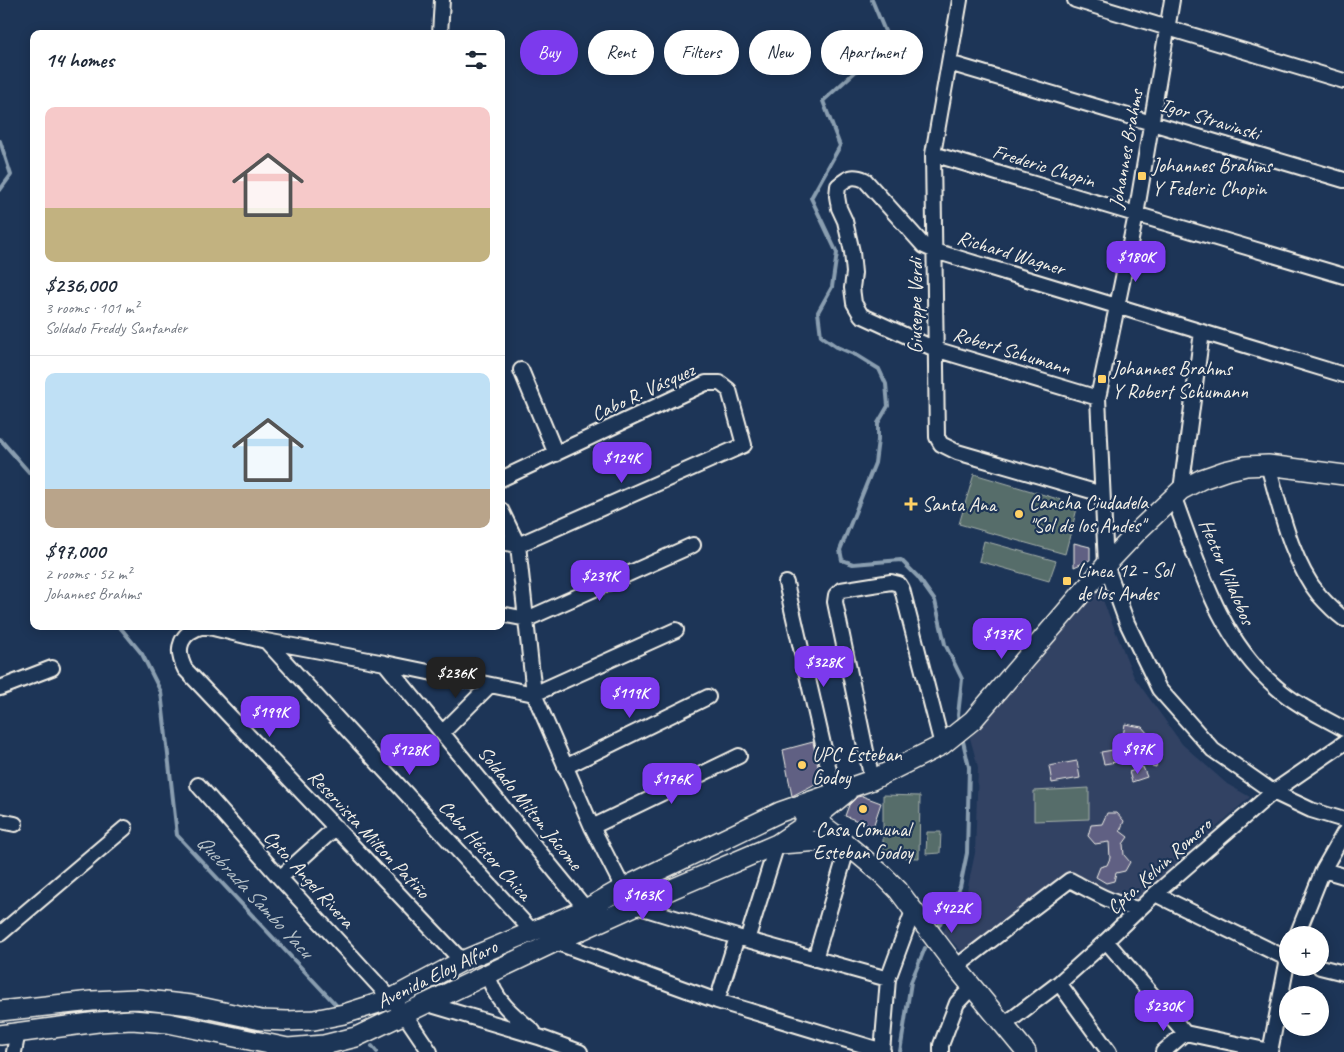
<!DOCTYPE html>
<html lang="en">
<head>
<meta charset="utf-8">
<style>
	:root { --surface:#fff; --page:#f2f2f3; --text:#1f2937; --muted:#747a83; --line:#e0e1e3; --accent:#7c3aed }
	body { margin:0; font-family:Caveat,sans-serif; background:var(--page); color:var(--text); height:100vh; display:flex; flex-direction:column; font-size:19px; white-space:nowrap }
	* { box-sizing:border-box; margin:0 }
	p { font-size:16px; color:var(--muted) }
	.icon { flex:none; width:28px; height:28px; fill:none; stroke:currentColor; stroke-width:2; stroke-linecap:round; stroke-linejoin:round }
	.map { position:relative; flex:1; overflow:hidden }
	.sheet { position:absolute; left:30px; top:30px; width:475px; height:600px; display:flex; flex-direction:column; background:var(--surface); border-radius:10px; box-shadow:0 2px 12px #0003 }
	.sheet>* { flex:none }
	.banner { position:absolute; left:520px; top:30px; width:475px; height:45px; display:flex; gap:10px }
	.buttons { position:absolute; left:1279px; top:926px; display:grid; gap:10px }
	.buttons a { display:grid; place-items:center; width:50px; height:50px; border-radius:50%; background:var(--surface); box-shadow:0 2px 12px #0003; font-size:25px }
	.price { position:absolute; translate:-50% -42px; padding:0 11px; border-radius:10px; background:var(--accent); color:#fff; font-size:16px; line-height:32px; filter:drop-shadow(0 1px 2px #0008) }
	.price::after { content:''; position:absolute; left:50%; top:30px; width:15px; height:11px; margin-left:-8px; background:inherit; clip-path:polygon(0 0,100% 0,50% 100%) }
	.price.current { background:#222; color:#fff }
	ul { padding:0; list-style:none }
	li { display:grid; align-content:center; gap:10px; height:265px; padding:0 15px }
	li+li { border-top:1px solid var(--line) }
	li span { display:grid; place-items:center; height:155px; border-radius:10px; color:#555 }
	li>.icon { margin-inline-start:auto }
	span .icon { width:90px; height:90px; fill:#fffc; stroke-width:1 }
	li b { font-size:21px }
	h2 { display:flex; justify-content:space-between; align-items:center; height:60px; padding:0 15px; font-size:21px }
	.pill { padding:0 18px; border-radius:22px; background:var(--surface); box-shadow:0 2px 12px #0003; font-size:18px; line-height:45px }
	.pill.current { background:var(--accent); color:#fff }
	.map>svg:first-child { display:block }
</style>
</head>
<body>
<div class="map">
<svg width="1344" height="1052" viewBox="0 0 1344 1052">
	<rect width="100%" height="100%" fill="#1d3557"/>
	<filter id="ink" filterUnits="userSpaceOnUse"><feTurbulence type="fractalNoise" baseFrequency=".02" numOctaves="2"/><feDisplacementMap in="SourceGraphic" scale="10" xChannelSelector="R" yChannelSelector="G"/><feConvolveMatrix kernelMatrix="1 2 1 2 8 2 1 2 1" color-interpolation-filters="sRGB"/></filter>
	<g filter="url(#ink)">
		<path fill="#314264" d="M1098,588L1134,677L1182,744L1227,784L1250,797L1133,902L1122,901L1074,877L963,953L943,932L967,891L975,853L978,767L970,738Z"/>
		<path fill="#566d6a" stroke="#a5afa9" d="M974,474L1078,505L1065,554L959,524Z
			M984,541L1056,561L1049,581L979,561Z
			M1089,788V819L1034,821V791Z
			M883,795L920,796L919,858L883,857Z
			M927,832H941L940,853L926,854Z"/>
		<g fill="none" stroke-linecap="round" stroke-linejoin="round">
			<path stroke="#8a9eb0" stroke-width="4" d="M872,0L889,41L823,101L840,146L811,198L837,253L832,287L818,312L821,336L837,347L858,356L879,369L886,384L888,406L878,423V440L875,463L840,550L842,560L853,564L901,560L918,577L935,601L945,644L962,679L958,715L959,723
				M0,141L11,175L0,190
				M0,439L34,478
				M119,626L142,654L161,692L177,835L339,1008
				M938,927L960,887L967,853L969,767L962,737
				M372,1046L377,1052
				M900,1052L911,982L925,948"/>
		</g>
		<path fill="#606083" stroke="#f4f1e8" d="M1074,543L1090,547V560L1074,567Z
			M1125,724L1142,727L1154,741L1146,749L1136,738L1123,736Z
			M813,742L821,781L792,796L783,750Z
			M1113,750L1116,762L1104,764L1101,752Z
			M1146,752L1158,754L1156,767L1144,764Z
			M1077,761L1080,778L1052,783L1049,766Z
			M1143,767L1147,777L1132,782L1129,772Z
			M862,796L881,803L873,827L845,816L849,805L857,797Z
			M1107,813H1117L1124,821L1120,831L1128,837L1123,844L1124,855L1130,862L1125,871L1116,873L1114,881L1106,883L1096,877L1100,867L1107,865L1110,858L1109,842L1095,844L1088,836L1091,825L1102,824Z"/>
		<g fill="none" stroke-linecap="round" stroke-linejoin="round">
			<defs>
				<path id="street" d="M960,0L933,154L937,437L941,444L957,452L1102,494
					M1075,0L1344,81
					M1172,0L1136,215L1098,398L1106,565L1127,623L1159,689L1213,750L1273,792L1311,810L1344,820
					M440,34L442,0
					M949,63L1344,180
					M933,154L1344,276
					M521,370L556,454
					M1098,398L935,349L861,315L854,303L852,288L854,273L852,252L845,221L839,208L837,196L838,186C848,177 853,175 865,180L924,246L935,251L1344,375
					M1268,465C1280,507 1291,561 1319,595C1327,604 1335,612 1344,619
					M501,479L706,383H720L729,390L744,445L518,545L501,542
					M1181,490L1202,332
					M1174,498C1199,565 1219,639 1276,687C1296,705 1321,716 1344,729
					M501,510L518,545L534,694L592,827L623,888L636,906L737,937L888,979
					M786,583L836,801
					M501,614L527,619L693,545
					M204,626C181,632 174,648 185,669L462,961
					M205,626L266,641L385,663L534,694L676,630
					M266,641L532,931
					M385,663L586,909
					M0,688L52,668
					M442,733L490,685
					M565,767L708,697
					M872,780L835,602L836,595L841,590L891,582L899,584L902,589L942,745
					M198,785L280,878L391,999L405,1015L430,1052
					M0,821L15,824
					M592,827L739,756
					M1323,870L1344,876
					M280,878L336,827
					M1155,894L1288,959
					M0,934L125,828
					M1297,935L1323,870L1344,833
					M747,940L777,844
					M1106,941L1185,1033L1270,1051
					M555,942L717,1001L883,1051
					M815,959L848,846
					M956,967L1070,880C1093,892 1113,904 1138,909
					M1320,967L1344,973
					M488,974C494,1000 513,1015 533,1031
					M1059,983L1109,1052
					M717,1001L737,937
					M428,1004L539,1037L580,1052
					M1004,1025L1059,983L1106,941L1155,894L1273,792L1344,743
					M14,1052L18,1032
					M882,1052L888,979L913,911
					M941,1052V1045L957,1003L973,986
					M1163,1052L1185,1033
					M1270,1052L1288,958"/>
				<path id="secondary" d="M803,814L814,819L833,833L882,874L898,890L956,967L1026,1052
					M780,844L820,841L847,846
					M0,1011L92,1001L137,999L191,1005L261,1020L287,1021L314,1020L344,1014L391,999L462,961L586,909L623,888L780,812L872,780L942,745L973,720L1106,565L1140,529L1181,490L1202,479L1225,471L1246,466L1268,465L1344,475
					M0,1035L98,1022L132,1020L168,1023L288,1048L324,1045L356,1037L555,942L672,889L777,844L814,819L847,792"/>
			</defs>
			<use href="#street" stroke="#f4f1e8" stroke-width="18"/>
			<use href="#secondary" stroke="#f4f1e8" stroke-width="22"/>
			<use href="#street" stroke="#1d3557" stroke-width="14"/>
			<use href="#secondary" stroke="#1d3557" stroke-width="19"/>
		</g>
	</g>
	<g fill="#ffd166" stroke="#1d3557" stroke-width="2">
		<rect x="1137" y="171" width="10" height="10" rx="2.5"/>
		<rect x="1097" y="374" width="10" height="10" rx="2.5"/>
		<path d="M908.5 496.5h5v5h5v5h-5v5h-5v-5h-5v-5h5z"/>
		<circle cx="1019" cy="514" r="5"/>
		<rect x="1062" y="576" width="10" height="10" rx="2.5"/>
		<circle cx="802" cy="765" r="5"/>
		<circle cx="863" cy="809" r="5"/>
	</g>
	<g text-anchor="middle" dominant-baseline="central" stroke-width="4.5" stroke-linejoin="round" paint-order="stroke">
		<g font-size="20" fill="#f4f1e8" stroke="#1d3557">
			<text transform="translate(1210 119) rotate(17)">Igor Stravinski</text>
			<text transform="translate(1126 149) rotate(-80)">Johannes Brahms</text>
			<text transform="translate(1044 166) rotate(17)">Frederic Chopin</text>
			<text transform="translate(1011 253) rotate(17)">Richard Wagner</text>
			<text transform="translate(915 306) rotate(-90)">Giuseppe Verdi</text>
			<text transform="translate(1012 351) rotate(17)">Robert Schumann</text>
			<text transform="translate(643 392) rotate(-25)">Cabo R. Vásquez</text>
			<text transform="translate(1227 572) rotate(67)">Hector Villalobos</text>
			<text transform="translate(530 808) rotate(51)">Soldado Milton Jácome</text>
			<text transform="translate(369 834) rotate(47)">Reservista Milton Patiño</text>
			<text transform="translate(485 850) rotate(48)">Cabo Héctor Chica</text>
			<text transform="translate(1159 866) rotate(-42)">Cpto. Kelvin Romero</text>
			<text transform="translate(309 879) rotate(48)">Cpto. Angel Rivera</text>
			<text transform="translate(437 974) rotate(-26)">Avenida Eloy Alfaro</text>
		</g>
		<g font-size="20" fill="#f4f1e8" stroke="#1d3557" text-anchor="start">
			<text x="1152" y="165">Johannes Brahms<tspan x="1152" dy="23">Y Federic Chopin</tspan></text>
			<text x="1112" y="368">Johannes Brahms<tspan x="1112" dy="23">Y Robert Schumann</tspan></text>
			<text x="1029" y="502">Cancha Ciudadela<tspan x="1029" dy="23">"Sol de los Andes"</tspan></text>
			<text x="922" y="504">Santa Ana</text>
			<text x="1077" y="570">Linea 12 - Sol<tspan x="1077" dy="23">de los Andes</tspan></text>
			<text x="812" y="754">UPC Esteban<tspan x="812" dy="23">Godoy</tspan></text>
			<text x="863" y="829" text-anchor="middle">Casa Comunal<tspan x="863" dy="23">Esteban Godoy</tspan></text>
		</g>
		<g font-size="21" font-style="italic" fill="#b6c1c7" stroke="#1d3557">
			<text transform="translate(255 896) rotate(47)">Quebrada Sambo Yacu</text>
		</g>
	</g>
</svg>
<div class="buttons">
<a>+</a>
<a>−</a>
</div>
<b class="price" style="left:1136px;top:283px">$180K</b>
<b class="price" style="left:622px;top:484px">$124K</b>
<b class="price" style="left:600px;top:602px">$239K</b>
<b class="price" style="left:1002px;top:660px">$137K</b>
<b class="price" style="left:824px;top:688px">$328K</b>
<b class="price current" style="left:456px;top:699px">$236K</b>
<b class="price" style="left:630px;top:719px">$119K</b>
<b class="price" style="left:270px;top:738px">$199K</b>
<b class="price" style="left:1138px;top:775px">$97K</b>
<b class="price" style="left:410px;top:776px">$128K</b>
<b class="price" style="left:672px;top:805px">$176K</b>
<b class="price" style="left:643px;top:921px">$163K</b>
<b class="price" style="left:952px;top:934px">$422K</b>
<b class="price" style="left:1164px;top:1032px">$230K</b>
<div class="banner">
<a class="pill current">Buy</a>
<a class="pill">Rent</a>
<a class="pill">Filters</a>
<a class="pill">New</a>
<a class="pill">Apartment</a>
</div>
<section class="sheet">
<h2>14 homes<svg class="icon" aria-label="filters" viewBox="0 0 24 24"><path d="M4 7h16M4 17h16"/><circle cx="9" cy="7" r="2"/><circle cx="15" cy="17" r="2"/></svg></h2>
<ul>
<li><span style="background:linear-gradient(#f6c9c9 65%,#c2b280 0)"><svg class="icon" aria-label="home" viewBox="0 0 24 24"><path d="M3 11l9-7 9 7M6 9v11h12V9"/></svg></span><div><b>$236,000</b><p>3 rooms · 101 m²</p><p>Soldado Freddy Santander</p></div></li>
<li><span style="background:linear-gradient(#bfe0f5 75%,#b9a48a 0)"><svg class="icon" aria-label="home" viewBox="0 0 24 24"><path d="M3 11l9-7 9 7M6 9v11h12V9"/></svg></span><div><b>$97,000</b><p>2 rooms · 52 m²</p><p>Johannes Brahms</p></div></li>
</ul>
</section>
</div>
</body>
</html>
